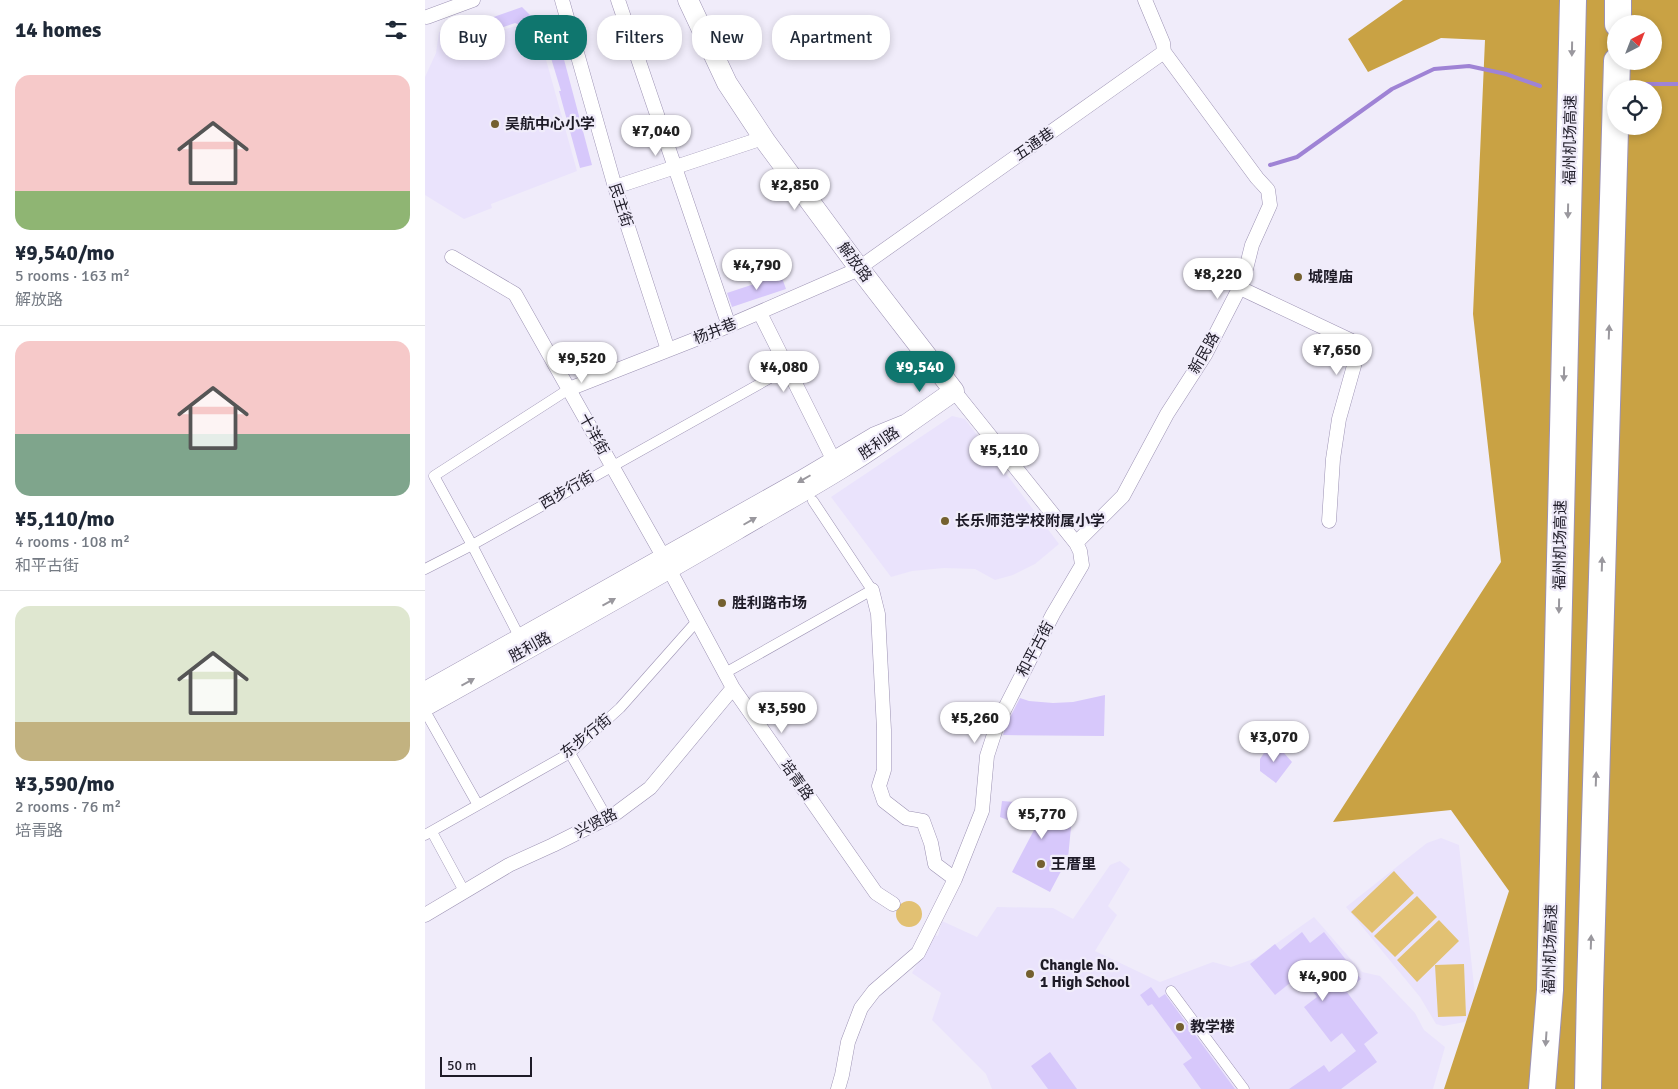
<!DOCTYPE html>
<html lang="en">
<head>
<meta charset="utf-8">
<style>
	:root { --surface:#fff; --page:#f6f6f7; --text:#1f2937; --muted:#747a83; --line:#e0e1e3; --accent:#0f766e }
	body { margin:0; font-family:Signika,"Noto Sans SC",sans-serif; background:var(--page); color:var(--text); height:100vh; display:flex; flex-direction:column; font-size:19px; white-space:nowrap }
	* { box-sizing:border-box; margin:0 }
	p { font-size:16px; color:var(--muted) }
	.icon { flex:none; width:28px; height:28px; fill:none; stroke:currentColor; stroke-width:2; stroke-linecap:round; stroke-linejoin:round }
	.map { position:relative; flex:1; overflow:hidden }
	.sheet { display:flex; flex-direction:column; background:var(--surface); width:425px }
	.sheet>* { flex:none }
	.hud { position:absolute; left:15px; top:15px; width:475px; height:45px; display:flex; gap:10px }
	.needle { width:32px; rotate:42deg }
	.buttons { position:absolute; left:1182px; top:15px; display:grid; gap:10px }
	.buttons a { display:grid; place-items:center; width:55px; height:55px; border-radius:50%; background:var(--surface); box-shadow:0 2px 8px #0003; font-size:25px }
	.scale { position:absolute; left:15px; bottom:12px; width:92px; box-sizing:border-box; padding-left:5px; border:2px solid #1e1b27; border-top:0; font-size:14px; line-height:18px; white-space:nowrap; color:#1e1b27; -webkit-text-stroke:4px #f0ecfa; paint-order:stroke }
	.price { position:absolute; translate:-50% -42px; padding:0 11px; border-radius:18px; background:#fff; color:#222; font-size:16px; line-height:32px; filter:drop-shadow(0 1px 2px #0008) }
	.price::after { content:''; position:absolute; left:50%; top:30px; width:15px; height:11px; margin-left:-8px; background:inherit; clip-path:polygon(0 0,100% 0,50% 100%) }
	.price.selected { background:var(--accent); color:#fff }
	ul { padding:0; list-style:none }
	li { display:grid; align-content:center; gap:10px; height:265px; padding:0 15px }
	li+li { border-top:1px solid var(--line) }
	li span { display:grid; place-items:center; height:155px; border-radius:15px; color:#555 }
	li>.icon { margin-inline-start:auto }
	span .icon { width:90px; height:90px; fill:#fffc; stroke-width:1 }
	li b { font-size:21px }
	h2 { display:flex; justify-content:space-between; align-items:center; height:60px; padding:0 15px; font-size:21px }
	.pill { padding:0 18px; border-radius:20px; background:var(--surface); box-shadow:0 2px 8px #0003; font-size:18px; line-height:45px }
	.pill.selected { background:var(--accent); color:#fff }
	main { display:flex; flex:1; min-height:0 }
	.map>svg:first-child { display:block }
</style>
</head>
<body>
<main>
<section class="sheet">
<h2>14 homes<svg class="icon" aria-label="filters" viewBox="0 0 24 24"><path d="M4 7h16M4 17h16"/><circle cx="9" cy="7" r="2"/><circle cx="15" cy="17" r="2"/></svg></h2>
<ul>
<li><span style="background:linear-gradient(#f6c9c9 75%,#8fb573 0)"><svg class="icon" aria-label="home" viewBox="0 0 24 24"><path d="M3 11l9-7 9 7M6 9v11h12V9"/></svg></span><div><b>¥9,540/mo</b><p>5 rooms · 163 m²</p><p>解放路</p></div></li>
<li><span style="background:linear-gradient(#f6c9c9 60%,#7fa58c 0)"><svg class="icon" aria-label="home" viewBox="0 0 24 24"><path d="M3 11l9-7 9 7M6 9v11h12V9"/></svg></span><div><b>¥5,110/mo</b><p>4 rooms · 108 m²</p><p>和平古街</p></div></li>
<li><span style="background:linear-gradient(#dfe7d0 75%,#c2b280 0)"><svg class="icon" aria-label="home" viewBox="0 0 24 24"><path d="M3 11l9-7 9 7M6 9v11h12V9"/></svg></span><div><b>¥3,590/mo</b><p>2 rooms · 76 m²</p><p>培青路</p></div></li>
</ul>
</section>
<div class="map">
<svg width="1253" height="1089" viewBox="0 0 1253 1089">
	<rect width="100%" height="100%" fill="#f0ecfa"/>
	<path fill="#eae3fc" d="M57,22L63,34L91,26L115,38L152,171L66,204L67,208L39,219L0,195V77L11,53L14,32Z
		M527,416L540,419L634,544L610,564L588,575L570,580L550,569L519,568L487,571L466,577L406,497Z
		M1016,838L1034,845L1051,1005L1040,1022L1018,1026L1011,1024L995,997L921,907L1002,843Z
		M695,861L705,869L683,906L692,915L670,951L735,982L788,962L806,967L831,958L889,917L937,972L955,976L990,1013L999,1030L1020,1047L1008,1089H567L561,1074L507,1020L516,993L487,973L503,945L507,934L513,936L517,921L552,937L572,907L628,908L648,919L685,865Z"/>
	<path fill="#e2c173" d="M969,871L989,893L947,933L926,912Z
		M992,896L1012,917L970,957L949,936Z
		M471 914a13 13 0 1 1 26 0a13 13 0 1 1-26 0Z
		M1014,920L1034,941L992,982L972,960Z
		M1039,964L1041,1016L1013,1017L1010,965Z"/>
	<path fill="#c9a244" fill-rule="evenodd" d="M978,0H1253V1089H1019L1084,891L1026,810L908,822L1076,562L1048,314L1060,40L1016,38L943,72L923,39ZM1191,24H1229V61H1191ZM1191,89H1229V126H1191Z"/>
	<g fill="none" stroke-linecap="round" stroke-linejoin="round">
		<path stroke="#9f83d5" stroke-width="4" d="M1208,84H1253
			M845,165L872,157L967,89L1009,69L1044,66L1081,74L1115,86"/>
	</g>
	<path fill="#d7c8fb" d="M97,7L105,15L117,19L128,18L167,165L155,168L134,91H136L119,35L90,23L64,32L60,20Z
		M356,275L361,289L307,307L302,293Z
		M680,695L679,736L578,735L581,725L595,698L604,701L628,703L648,702Z
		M852,745L867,762L851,783L835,771V759L843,747Z
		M577,801L648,807L643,858L625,892L587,872L609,830L575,817Z
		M877,932L885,943L899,932L936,979L921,991L953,1033L939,1044L952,1062L916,1089H864L899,1065L904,1072L931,1051L917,1033L906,1042L879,1007L892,997L875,975L850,995L825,964L850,944L855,950Z
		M726,987L734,998L740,994L810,1089H776L758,1064L767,1058L727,1004L723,1006L715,995Z
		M625,1052L652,1089H623L606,1066Z"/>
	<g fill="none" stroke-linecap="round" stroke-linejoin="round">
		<defs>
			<path id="pedestrian" d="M0,569L47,545L363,368
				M95,638L47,545L9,476L144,389
				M300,673L447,590L388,501
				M0,711L53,805
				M145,753L182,818
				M7,832L39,891
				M0,835L145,753L195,708L272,621
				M746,991L819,1089"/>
			<path id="minor" d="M137,0L190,187L243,350
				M193,0L304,326
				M2,17L48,0
				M190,187L332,140
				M27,257L90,294L239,558
				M815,288L925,340L934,348L914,419L908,459L904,521
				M335,313L409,461
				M144,389L289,332L427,272L434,268L739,52L738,43L720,0
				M651,543L698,496L742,414L780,355L818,281L827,245L845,205L843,190L832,178L739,52
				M244,569L308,688L451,893L468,904
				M447,590L453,614L459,730V770L454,786L459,801L481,818L498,821L506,843L510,864L530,879
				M0,915L84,865L128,845L190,814L225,788L308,688
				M413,1089L417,1075L423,1042L436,1008L449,991L493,953L530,879L557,811L562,756L573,722L628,614L657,565L655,551L651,543L529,391"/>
			<path id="secondary" d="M263,0L302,83L341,142L434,268L529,391L482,424
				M0,692L376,481L450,437L482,424C429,464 369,496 311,530C208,590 104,648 0,706"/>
			<path id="motorway" d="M1193,24V0
				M1117,1089L1125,990L1148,0
				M1163,1089L1165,990L1192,61"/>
		</defs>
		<use href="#pedestrian" stroke="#9c92b3" stroke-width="11"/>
		<use href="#minor" stroke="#9c92b3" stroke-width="15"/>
		<use href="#secondary" stroke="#9c92b3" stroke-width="21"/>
		<use href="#motorway" stroke="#9c92b3" stroke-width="28"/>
		<use href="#pedestrian" stroke="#fff" stroke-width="10"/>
		<use href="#minor" stroke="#fff" stroke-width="14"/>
		<use href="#secondary" stroke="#fff" stroke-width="20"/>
		<use href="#motorway" stroke="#fff" stroke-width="26"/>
	</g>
	<defs><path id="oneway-solid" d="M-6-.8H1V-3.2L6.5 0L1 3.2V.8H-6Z" transform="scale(1.25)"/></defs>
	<g fill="#9a989e">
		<use href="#oneway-solid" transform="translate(1147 49) rotate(91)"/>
		<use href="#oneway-solid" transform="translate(1143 211) rotate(91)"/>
		<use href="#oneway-solid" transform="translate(1184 332) rotate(-88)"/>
		<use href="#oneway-solid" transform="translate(1139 374) rotate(91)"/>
		<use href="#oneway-solid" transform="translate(379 479) rotate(150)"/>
		<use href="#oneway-solid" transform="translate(325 521) rotate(-30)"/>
		<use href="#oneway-solid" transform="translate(1177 564) rotate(-88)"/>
		<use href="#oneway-solid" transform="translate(184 602) rotate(-29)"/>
		<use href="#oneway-solid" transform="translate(1134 606) rotate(91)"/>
		<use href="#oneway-solid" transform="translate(43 682) rotate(-29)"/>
		<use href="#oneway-solid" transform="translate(1171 779) rotate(-88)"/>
		<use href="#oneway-solid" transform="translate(1166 942) rotate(-88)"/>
		<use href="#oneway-solid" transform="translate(1121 1039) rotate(94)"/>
	</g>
	<g fill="#74602f" stroke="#f0ecfa" stroke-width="2">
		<circle cx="70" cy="124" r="5"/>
		<circle cx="873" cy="277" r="5"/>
		<circle cx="520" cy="521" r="5"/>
		<circle cx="297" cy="603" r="5"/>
		<circle cx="616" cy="864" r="5"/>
		<circle cx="605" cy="974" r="5"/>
		<circle cx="755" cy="1027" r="5"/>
	</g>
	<g text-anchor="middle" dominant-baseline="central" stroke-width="4.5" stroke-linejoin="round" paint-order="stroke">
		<g font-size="15" font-weight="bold" fill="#1e1b27" stroke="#f0ecfa" text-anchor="start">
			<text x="80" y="124">吴航中心小学</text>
			<text x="883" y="277">城隍庙</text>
			<text x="530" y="521">长乐师范学校附属小学</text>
			<text x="307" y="603">胜利路市场</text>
			<text x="626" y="864">王厝里</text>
			<text x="615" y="965">Changle No.<tspan x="615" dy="17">1 High School</tspan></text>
			<text x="765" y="1027">教学楼</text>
		</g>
		<g font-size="15" fill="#1e1b27" stroke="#f0ecfa">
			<text transform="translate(1145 140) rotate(-89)">福州机场高速</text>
			<text transform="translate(609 144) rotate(-35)">五通巷</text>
			<text transform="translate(196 205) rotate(72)">民主街</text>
			<text transform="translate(430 262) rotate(53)">解放路</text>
			<text transform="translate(290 331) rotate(-22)">杨井巷</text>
			<text transform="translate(779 353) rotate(-60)">新民路</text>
			<text transform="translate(169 434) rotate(61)">十洋街</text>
			<text transform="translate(454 443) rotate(-34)">胜利路</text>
			<text transform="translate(142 490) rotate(-30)">西步行街</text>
			<text transform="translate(1135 545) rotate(-89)">福州机场高速</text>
			<text transform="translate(105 647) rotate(-29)">胜利路</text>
			<text transform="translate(610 649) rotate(-62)">和平古街</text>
			<text transform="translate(161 736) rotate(-39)">东步行街</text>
			<text transform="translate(372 780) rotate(55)">培青路</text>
			<text transform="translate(171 823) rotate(-28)">兴贤路</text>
			<text transform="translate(1125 949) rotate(-88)">福州机场高速</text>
		</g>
	</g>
</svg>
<div class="buttons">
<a><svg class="needle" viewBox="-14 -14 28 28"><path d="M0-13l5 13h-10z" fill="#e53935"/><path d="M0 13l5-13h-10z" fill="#747a83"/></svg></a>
<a><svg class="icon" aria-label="locate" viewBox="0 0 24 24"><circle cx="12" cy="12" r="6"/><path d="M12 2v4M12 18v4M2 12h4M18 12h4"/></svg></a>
</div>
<div class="scale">50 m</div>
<b class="price" style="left:231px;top:157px">¥7,040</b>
<b class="price" style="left:370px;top:211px">¥2,850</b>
<b class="price" style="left:332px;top:291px">¥4,790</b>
<b class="price" style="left:793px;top:300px">¥8,220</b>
<b class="price" style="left:912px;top:376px">¥7,650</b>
<b class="price" style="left:157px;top:384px">¥9,520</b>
<b class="price" style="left:359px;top:393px">¥4,080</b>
<b class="price selected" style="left:495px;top:393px">¥9,540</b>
<b class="price" style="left:579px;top:476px">¥5,110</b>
<b class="price" style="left:357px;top:734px">¥3,590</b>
<b class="price" style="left:550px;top:744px">¥5,260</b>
<b class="price" style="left:849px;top:763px">¥3,070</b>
<b class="price" style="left:617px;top:840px">¥5,770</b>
<b class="price" style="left:898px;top:1002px">¥4,900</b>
<div class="hud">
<a class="pill">Buy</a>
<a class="pill selected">Rent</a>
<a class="pill">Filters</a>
<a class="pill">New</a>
<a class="pill">Apartment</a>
</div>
</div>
</main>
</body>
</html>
